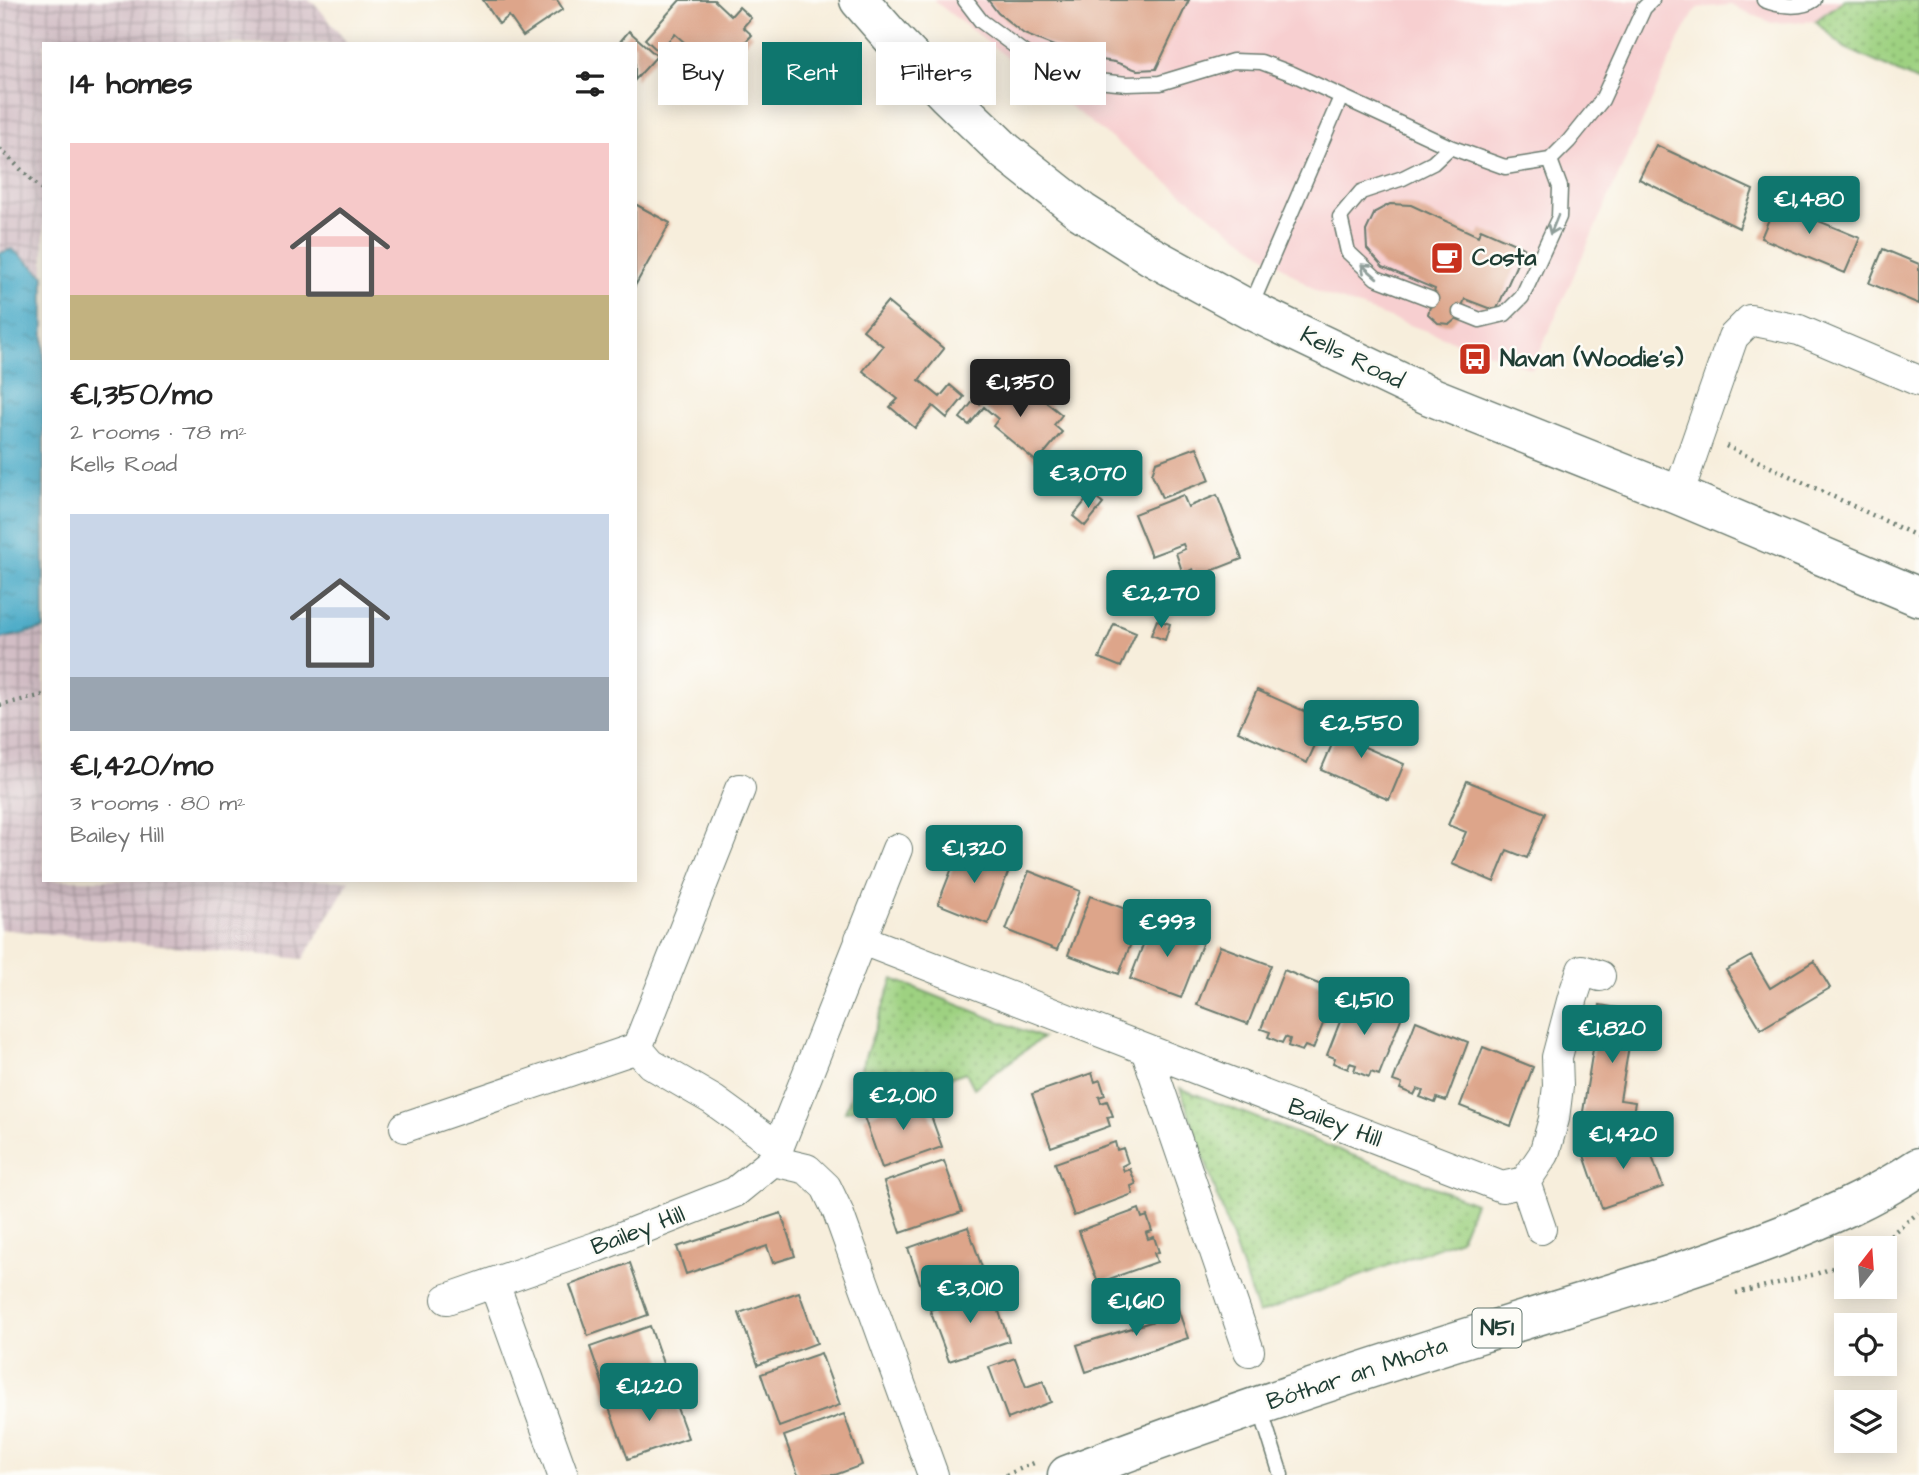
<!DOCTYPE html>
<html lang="en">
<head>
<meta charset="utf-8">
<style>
	:root { --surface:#fff; --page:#f6f6f6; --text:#222; --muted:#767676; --accent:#0f766e }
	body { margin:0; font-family:"Architects Daughter",sans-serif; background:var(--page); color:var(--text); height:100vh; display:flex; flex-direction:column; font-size:26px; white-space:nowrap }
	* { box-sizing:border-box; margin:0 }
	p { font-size:23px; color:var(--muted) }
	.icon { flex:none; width:38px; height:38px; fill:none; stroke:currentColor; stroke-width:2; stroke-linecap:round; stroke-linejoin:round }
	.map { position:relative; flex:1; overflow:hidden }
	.side { position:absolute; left:42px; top:42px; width:595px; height:840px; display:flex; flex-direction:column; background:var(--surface); border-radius:0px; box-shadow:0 4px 18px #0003 }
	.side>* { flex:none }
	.guide { position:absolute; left:658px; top:42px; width:665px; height:63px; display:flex; gap:14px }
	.needle { width:46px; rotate:17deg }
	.tools { position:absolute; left:1834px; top:1236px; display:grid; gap:14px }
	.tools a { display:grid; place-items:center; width:63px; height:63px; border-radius:0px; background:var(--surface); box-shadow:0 4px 18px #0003; font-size:35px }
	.price { position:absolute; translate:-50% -60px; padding:0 16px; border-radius:7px; background:var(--accent); color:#fff; font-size:23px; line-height:46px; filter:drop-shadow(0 2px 4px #0008) }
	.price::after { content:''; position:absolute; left:50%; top:42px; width:21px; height:16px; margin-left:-10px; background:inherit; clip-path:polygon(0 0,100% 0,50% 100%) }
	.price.on { background:#222; color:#fff }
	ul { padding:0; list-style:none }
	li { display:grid; align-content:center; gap:14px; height:371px; padding:0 28px }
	li span { display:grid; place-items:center; height:217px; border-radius:0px; color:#555 }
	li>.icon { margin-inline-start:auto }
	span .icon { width:126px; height:126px; fill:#fffc; stroke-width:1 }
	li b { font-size:30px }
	h2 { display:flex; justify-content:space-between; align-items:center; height:84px; padding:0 28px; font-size:30px }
	.chip { padding:0 24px; border-radius:0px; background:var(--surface); box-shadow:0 4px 18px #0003; font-size:24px; line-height:63px }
	.chip.on { background:var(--accent); color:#fff }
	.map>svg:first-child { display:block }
</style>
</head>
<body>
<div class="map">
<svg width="1919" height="1475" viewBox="0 0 1919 1475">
	<defs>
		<pattern id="industrial-grid" width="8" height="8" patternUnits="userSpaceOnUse" patternTransform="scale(1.75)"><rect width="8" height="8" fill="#d2bdc5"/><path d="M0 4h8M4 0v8" fill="none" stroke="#aa9ba1"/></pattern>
		<pattern id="grass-dots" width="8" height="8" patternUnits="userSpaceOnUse" patternTransform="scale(1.75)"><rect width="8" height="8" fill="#9ed181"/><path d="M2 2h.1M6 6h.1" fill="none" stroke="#80ab6a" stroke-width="1.8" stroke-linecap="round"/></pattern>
		<pattern id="water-ripples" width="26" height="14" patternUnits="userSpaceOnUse" patternTransform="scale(1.75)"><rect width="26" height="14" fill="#46a9c6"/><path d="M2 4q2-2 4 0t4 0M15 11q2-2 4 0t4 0" fill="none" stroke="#3a8ba2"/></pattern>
	</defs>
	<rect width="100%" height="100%" fill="#fdfcf7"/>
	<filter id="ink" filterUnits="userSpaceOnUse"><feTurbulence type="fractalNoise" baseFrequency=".0143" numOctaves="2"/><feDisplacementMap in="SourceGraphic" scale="14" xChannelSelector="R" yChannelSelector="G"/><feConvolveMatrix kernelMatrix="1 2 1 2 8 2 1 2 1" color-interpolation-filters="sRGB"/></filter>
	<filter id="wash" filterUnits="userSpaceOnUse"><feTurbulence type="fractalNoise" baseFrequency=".00686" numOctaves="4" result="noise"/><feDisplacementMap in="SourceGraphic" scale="28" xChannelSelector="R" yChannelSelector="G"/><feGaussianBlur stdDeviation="1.57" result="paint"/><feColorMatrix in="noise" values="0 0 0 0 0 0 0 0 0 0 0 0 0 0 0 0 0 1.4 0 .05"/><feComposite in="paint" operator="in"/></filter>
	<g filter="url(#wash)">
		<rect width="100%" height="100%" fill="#f7eedc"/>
		<path fill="#f7cfd0" d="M933,0H1844L1815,21L1772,23L1730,5L1697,8L1678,42L1532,369L1318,292L1223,225Z"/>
		<path fill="url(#industrial-grid)" d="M0,0H308L317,6L348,44H44V880H350L303,959L0,929Z"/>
		<path fill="url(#grass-dots)" stroke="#5e875a" stroke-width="2" d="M1844,0H1919V82L1843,47L1815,21Z
			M893,979L1042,1038L974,1088L966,1072L845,1112Z
			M1180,1088L1475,1203L1460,1239L1258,1314Z"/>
		<path fill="url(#water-ripples)" stroke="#32737d" stroke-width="2" d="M12,249L44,275V629L0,639V253Z"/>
		<g id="blocks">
			<path fill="#dda58a" d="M483,0H557L563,9L523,36L509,16L499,24Z
				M680,0H714L731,16L739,7L751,18L743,27L752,35L718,72L675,34L658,51L645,39Z
				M988,0H1189L1156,69L1137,70L1115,62L1081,57L1024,34L998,13Z
				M629,31L657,56L635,80V44H618Z
				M1656,145L1753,190L1739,228L1639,179Z
				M1779,195L1802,205L1799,213L1860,238L1845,273L1761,238Z
				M635,204L670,223L635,286Z
				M1390,204L1411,205L1478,236L1481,229L1524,248L1496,311L1465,299L1457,318L1450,324L1438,323L1428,314L1435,289L1383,267L1367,249L1366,231L1375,212Z
				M1883,249L1919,264V304L1869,283Z
				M887,302L944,349L919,380L940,397L950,385L964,397L947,418L933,406L915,428L890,407L898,399L863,371L883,346L863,330Z
				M996,384L1014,399L1025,385L1062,415L1054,425L1062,432L1037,462L993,426L998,419L984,407L969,425L960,418L974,400L980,404Z
				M1197,447L1210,480L1162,498L1152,474L1156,462Z
				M1091,494L1103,504L1085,526L1073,516Z
				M1183,495L1188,507L1217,495L1242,559L1196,577L1193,569L1183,574L1176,553L1185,549L1183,544L1151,556L1134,514Z
				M1157,620L1170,624L1165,640L1151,635Z
				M1114,624L1136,633L1121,667L1099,658Z
				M1257,690L1326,721L1307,763L1238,731Z
				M1346,712L1370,723L1360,745L1404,764L1389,800L1321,770Z
				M1467,781L1545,813L1527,858L1507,850L1494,882L1452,864L1466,832L1448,825Z
				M961,845L1011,865L988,924L938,904Z
				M1029,871L1080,891L1057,950L1006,930Z
				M1090,896L1142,915L1119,974L1068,955Z
				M1153,919L1204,939L1181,998L1130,979Z
				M1220,946L1271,965L1248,1024L1197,1005Z
				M1751,956L1770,988L1814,961L1830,988L1761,1029L1726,970Z
				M1284,970L1336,991L1313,1049L1305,1046L1302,1051L1288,1046L1290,1039L1285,1037L1282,1043L1268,1037L1270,1032L1261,1029Z
				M1350,996L1402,1016L1379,1075L1371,1072L1369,1077L1354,1071L1356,1065L1350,1063L1348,1069L1333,1063L1335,1058L1327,1055Z
				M1600,1005L1649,1013L1646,1036L1631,1034L1620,1100L1635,1102L1631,1126L1582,1118Z
				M1416,1021L1468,1042L1446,1101L1437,1098L1435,1103L1420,1097L1423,1091L1417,1089L1414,1095L1400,1089L1402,1084L1393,1081Z
				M1483,1047L1533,1067L1511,1126L1460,1106Z
				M1092,1073L1095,1082L1100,1080L1105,1095L1099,1097L1101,1103L1107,1101L1113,1116L1107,1117L1110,1126L1051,1147L1032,1094Z
				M924,1096L942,1147L882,1168L864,1117Z
				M1644,1134L1663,1187L1602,1208L1584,1155Z
				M1115,1142L1117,1150L1123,1148L1128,1163L1122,1166L1124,1171L1130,1169L1136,1184L1131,1186L1133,1194L1074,1216L1055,1163Z
				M944,1161L962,1212L901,1233L884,1182Z
				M1139,1209L1142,1218L1147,1216L1152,1231L1146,1233L1148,1239L1154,1237L1159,1252L1154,1253L1157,1262L1098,1283L1079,1231Z
				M781,1213L795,1256L773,1263L767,1246L686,1274L677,1247Z
				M968,1227L986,1279L926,1300L908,1248Z
				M630,1263L648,1315L588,1336L570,1285Z
				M991,1288L1009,1341L949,1361L930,1310Z
				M799,1292L817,1343L758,1365L739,1313Z
				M1173,1295L1188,1338L1086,1372L1077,1345L1157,1320L1151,1303Z
				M650,1326L668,1378L608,1399L590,1347Z
				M821,1353L840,1405L779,1427L761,1374Z
				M1015,1358L1026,1387L1043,1381L1051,1402L1008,1419L989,1367Z
				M669,1386L688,1438L628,1459L609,1408Z
				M844,1414L862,1465L835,1475H798L784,1436Z"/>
		</g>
	</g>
	<g filter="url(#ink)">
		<use href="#blocks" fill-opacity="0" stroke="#6b7b6f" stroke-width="2"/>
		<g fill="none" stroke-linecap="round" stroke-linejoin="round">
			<defs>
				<path id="service" d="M965,0L981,21L1027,55L1087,80L1127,84L1160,83L1233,61L1261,62L1293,74L1450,147L1505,167L1550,160L1569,141L1602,100L1644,8L1652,0
					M1764,0C1779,6 1801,9 1814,0
					M1431,299L1376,278L1348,252L1340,217L1361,192L1403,178L1433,163L1450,147
					M1250,308L1341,97
					M1460,312L1480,320L1505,314L1522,297L1559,217L1560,187L1550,160
					M1260,1408L1281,1475"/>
				<path id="minor" d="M1678,495L1733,337L1750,320L1799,330L1919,381
					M740,789L637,1048L651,1064L713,1100L778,1147
					M897,849L773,1161L807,1169L826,1187L838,1212L933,1475
					M860,939L1502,1187L1525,1182L1544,1154L1554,1119L1558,1086L1557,1057L1573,997L1582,970L1600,976
					M1146,1050L1249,1351
					M405,1127L637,1048
					M1525,1182L1541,1229
					M494,1283L563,1475
					M447,1299L596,1247L735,1192L773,1161"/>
				<path id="secondary" d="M859,0L894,40L947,95L1005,151L1082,212L1151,256L1250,310L1430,396L1678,495L1919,597"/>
				<path id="primary" d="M1067,1475C1202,1423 1341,1377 1479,1334C1577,1303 1676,1276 1772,1239C1823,1219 1873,1198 1919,1167"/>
			</defs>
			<use href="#service" stroke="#6b7b6f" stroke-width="17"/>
			<use href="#minor" stroke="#6b7b6f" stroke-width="32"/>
			<use href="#secondary" stroke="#6b7b6f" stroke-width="41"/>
			<use href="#primary" stroke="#6b7b6f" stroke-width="41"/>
			<path stroke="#6b7b6f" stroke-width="4.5" stroke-dasharray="2 5" stroke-linecap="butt" d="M0,149L44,192
				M1726,446L1919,537
				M0,705L44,695
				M1874,1248L1918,1213
				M1736,1293L1816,1274L1846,1263
				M1006,1475L1034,1463"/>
			<use href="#service" stroke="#fff" stroke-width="14"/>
			<use href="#minor" stroke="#fff" stroke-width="30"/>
			<use href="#secondary" stroke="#fff" stroke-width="38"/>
			<use href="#primary" stroke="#fff" stroke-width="38"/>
		</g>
		<defs><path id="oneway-shaft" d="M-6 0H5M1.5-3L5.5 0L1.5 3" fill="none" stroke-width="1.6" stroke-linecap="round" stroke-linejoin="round" transform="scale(1.75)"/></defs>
		<g stroke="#8f9e9a">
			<use href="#oneway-shaft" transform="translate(1554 225) rotate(112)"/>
			<use href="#oneway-shaft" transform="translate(1369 271) rotate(-139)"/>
		</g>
	</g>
	<defs>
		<symbol id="cafe-square" viewBox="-11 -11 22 22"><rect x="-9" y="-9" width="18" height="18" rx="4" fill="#c8321e" stroke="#fdfcf7"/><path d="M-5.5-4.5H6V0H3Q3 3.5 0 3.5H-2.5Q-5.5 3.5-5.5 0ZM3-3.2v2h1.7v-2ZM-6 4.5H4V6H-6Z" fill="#fff"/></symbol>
		<symbol id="bus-square" viewBox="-11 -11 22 22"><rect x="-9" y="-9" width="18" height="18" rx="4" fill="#c8321e" stroke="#fdfcf7"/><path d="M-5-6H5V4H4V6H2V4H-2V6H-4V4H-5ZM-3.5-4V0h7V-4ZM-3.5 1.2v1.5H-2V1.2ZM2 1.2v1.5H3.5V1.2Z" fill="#fff"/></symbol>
	</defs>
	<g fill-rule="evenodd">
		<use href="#cafe-square" x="1428" y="239" width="38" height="38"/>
		<use href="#bus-square" x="1456" y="340" width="38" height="38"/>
	</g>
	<g text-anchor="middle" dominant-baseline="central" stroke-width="5" stroke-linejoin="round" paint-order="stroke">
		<rect fill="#fdfcf7" stroke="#62766e" stroke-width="2" x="1472.5" y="1308.5" width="49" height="39" rx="5"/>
		<g font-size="23" font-weight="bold" fill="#1f3d34">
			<text x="1497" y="1328">N51</text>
		</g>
		<g font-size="24" font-weight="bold" fill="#1f3d34" stroke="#fdfcf7" text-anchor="start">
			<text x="1472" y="258">Costa</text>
			<text x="1500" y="359">Navan (Woodie's)</text>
		</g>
		<g font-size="24" fill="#1f3d34" stroke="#fdfcf7">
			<text transform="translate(1352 358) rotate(26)">Kells Road</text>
			<text transform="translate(1335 1123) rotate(21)">Bailey Hill</text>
			<text transform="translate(638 1231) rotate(-21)">Bailey Hill</text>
			<text transform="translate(1357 1374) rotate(-18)">Bóthar an Mhota</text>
		</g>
	</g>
</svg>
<div class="tools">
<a><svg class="needle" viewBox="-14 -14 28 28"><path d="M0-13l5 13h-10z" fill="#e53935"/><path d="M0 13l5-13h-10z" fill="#767676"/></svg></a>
<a><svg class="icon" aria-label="locate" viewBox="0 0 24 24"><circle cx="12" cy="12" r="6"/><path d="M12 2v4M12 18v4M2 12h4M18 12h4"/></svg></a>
<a><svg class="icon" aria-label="layers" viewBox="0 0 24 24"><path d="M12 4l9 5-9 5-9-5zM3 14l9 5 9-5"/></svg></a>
</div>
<b class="price" style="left:1809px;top:236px">€1,480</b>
<b class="price on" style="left:1020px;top:419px">€1,350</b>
<b class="price" style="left:1088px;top:510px">€3,070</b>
<b class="price" style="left:1161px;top:630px">€2,270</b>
<b class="price" style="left:1361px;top:760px">€2,550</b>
<b class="price" style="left:974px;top:885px">€1,320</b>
<b class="price" style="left:1167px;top:959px">€993</b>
<b class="price" style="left:1364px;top:1037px">€1,510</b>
<b class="price" style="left:1612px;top:1065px">€1,820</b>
<b class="price" style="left:903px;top:1132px">€2,010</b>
<b class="price" style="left:1623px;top:1171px">€1,420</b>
<b class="price" style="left:970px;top:1325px">€3,010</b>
<b class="price" style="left:1136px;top:1338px">€1,610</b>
<b class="price" style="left:649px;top:1423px">€1,220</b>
<div class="guide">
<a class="chip">Buy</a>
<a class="chip on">Rent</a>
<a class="chip">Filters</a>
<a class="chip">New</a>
</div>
<section class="side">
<h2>14 homes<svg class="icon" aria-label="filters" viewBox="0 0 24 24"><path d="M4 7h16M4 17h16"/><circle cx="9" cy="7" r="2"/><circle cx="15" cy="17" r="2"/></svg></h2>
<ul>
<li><span style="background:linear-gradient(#f6c9c9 70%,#c2b280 0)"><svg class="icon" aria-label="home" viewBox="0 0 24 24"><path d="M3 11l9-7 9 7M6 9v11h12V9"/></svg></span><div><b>€1,350/mo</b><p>2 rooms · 78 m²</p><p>Kells Road</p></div></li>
<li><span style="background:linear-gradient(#c9d6e8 75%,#9aa5b1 0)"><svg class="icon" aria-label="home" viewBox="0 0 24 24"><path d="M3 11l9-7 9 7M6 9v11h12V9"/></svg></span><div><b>€1,420/mo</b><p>3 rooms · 80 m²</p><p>Bailey Hill</p></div></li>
</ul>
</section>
</div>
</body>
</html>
